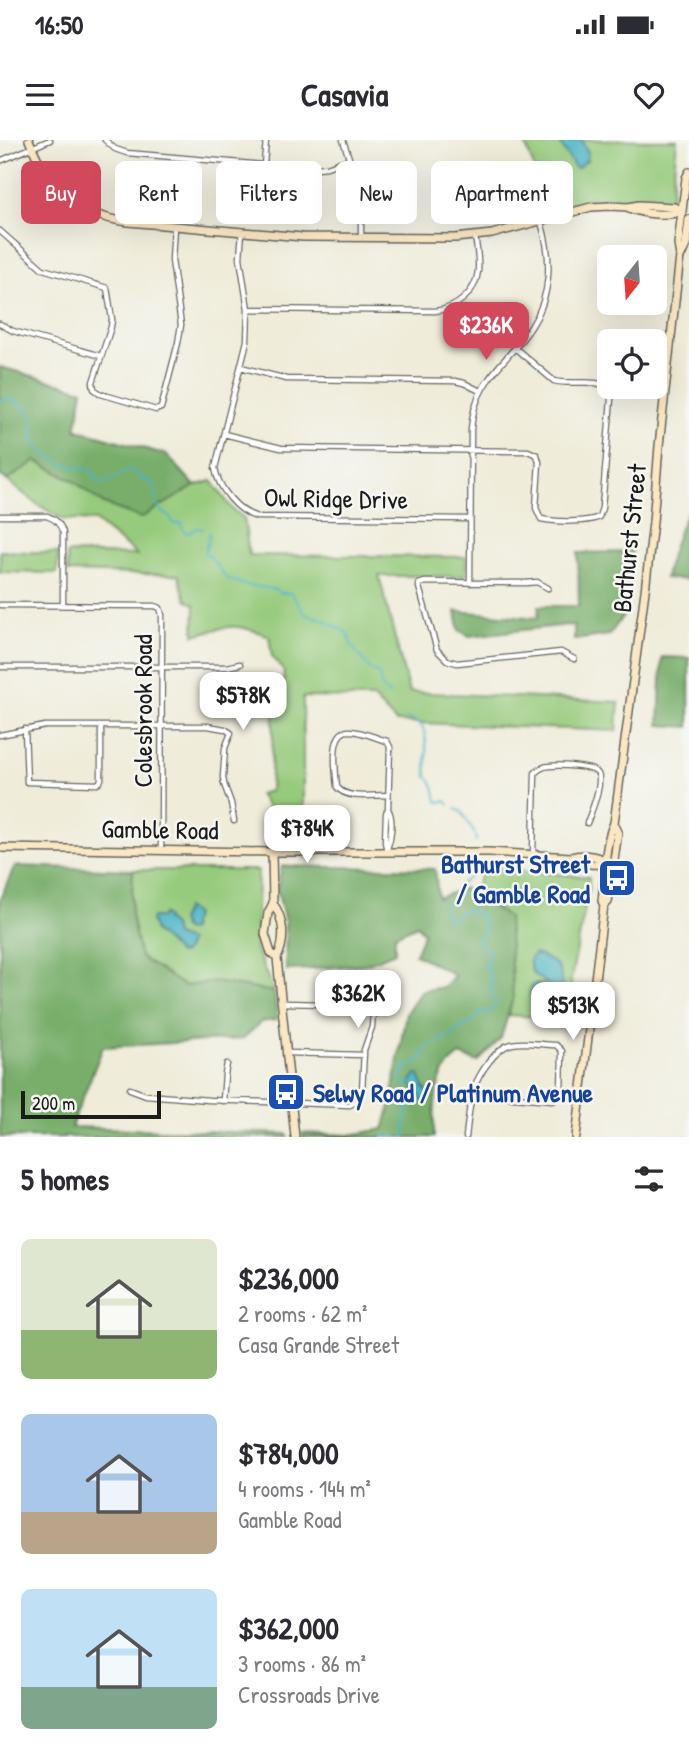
<!DOCTYPE html>
<html lang="en">
<head>
<meta charset="utf-8">
<style>
	:root { --surface:#fff; --page:#f7f7f7; --text:#2b2b33; --muted:#7c7c81; --accent:#d1495b }
	body { margin:0; font-family:"Patrick Hand",sans-serif; background:var(--page); color:var(--text); height:100vh; display:flex; flex-direction:column; font-size:26px; white-space:nowrap }
	* { box-sizing:border-box; margin:0 }
	p { font-size:23px; color:var(--muted) }
	.icon { flex:none; width:38px; height:38px; fill:none; stroke:currentColor; stroke-width:2; stroke-linecap:round; stroke-linejoin:round }
	.map { position:relative; height:997px; overflow:hidden }
	.panel { display:flex; flex-direction:column; background:var(--surface); flex:1 }
	.panel>* { flex:none }
	.banner { position:absolute; left:21px; top:21px; width:648px; height:63px; display:flex; gap:14px }
	.needle { width:46px; rotate:197deg }
	.controls { position:absolute; left:597px; top:105px; display:grid; gap:14px }
	.controls a { display:grid; place-items:center; width:70px; height:70px; border-radius:10px; background:var(--surface); box-shadow:0 7px 28px #0002; font-size:35px }
	.scale { position:absolute; left:21px; bottom:18px; width:140px; box-sizing:border-box; padding-left:7px; border:4px solid #1c1c1c; border-top:0; font-size:19px; line-height:24px; white-space:nowrap; color:#1c1c1c; -webkit-text-stroke:5px #f6f6f2; paint-order:stroke }
	.price { position:absolute; translate:-50% -60px; padding:0 16px; border-radius:14px; background:#fff; color:#222; font-size:23px; line-height:46px; filter:drop-shadow(0 2px 4px #0008) }
	.price::after { content:''; position:absolute; left:50%; top:42px; width:21px; height:16px; margin-left:-10px; background:inherit; clip-path:polygon(0 0,100% 0,50% 100%) }
	.price.selected { background:var(--accent); color:#fff }
	ul { padding:0; list-style:none }
	li { display:flex; align-items:center; gap:21px; height:175px; padding:0 21px }
	li span { display:grid; place-items:center; flex:none; width:196px; height:140px; border-radius:10px; color:#555 }
	li>.icon { margin-inline-start:auto }
	span .icon { width:84px; height:84px; fill:#fffc; stroke-width:1 }
	li b { font-size:30px }
	h2 { display:flex; justify-content:space-between; align-items:center; height:84px; padding:0 21px; font-size:30px }
	.chip { padding:0 24px; border-radius:10px; background:var(--surface); box-shadow:0 7px 28px #0002; font-size:24px; line-height:63px }
	.chip.selected { background:var(--accent); color:#fff }
	.status { display:flex; justify-content:space-between; align-items:center; height:49px; padding:0 35px; background:var(--surface); direction:ltr }
	.status svg { height:19px; fill:currentColor }
	header { display:flex; justify-content:space-between; align-items:center; height:91px; padding:0 21px; background:var(--surface); font-size:32px; font-weight:700 }
	.map>svg:first-child { display:block }
</style>
</head>
<body>
<div class="status"><b>16:50</b><svg viewBox="0 0 49 12"><path d="M0 12V9h3v3zM5 12V6h3v6zM10 12V3h3v9zM15 12V0h3v12zM26 1h20v11H26zM47 4h2v5h-2z"/></svg></div>
<header><svg class="icon" aria-label="menu" viewBox="0 0 24 24"><path d="M4 6h16M4 12h16M4 18h16"/></svg>Casavia<svg class="icon" aria-label="heart" viewBox="0 0 24 24"><path d="M12 20l-8-8c-3-5 5-10 8-4 3-6 11-1 8 4z"/></svg></header>
<div class="map">
<svg width="689" height="997" viewBox="0 0 689 997">
	<rect width="100%" height="100%" fill="#f6f6f2"/>
	<filter id="ink" filterUnits="userSpaceOnUse"><feTurbulence type="fractalNoise" baseFrequency=".0143" numOctaves="2"/><feDisplacementMap in="SourceGraphic" scale="14" xChannelSelector="R" yChannelSelector="G"/><feConvolveMatrix kernelMatrix="1 2 1 2 8 2 1 2 1" color-interpolation-filters="sRGB"/></filter>
	<filter id="wash" filterUnits="userSpaceOnUse"><feTurbulence type="fractalNoise" baseFrequency=".00686" numOctaves="4" result="noise"/><feDisplacementMap in="SourceGraphic" scale="28" xChannelSelector="R" yChannelSelector="G"/><feGaussianBlur stdDeviation="1.57" result="paint"/><feColorMatrix in="noise" values="0 0 0 0 0 0 0 0 0 0 0 0 0 0 0 0 0 1.4 0 .05"/><feComposite in="paint" operator="in"/></filter>
	<g filter="url(#wash)">
		<rect width="100%" height="100%" fill="#efecd9"/>
		<path fill="#96ca7b" stroke="#59734c" stroke-width="2" d="M524,0H677L671,62L593,58L549,71Z
			M0,227L83,250L76,289L167,315L195,346L212,341L233,370L244,378L249,415L466,417V436H379L409,552L619,562L617,591L396,582L373,558L303,557V698H287L259,654L270,651L275,557L283,543L284,531L272,516L269,496C233,482 230,486 194,495L195,465L186,459L178,435L68,432L67,413L137,415L95,381L62,379L37,364L0,335Z
			M0,411L58,413L57,433L0,432Z
			M484,727L589,737V747L571,839V879L508,875L513,858L473,754Z
			M133,730H258L256,810L274,852L215,842L184,846L140,817L131,775Z"/>
		<path fill="#78ae6b" stroke="#4a6544" stroke-width="2" d="M0,227L83,250L76,289L167,315L195,346L141,378L104,364L74,341L36,321L7,340L0,335Z
			M688,370H689V440L665,438C670,414 677,393 688,370Z
			M633,401L624,475L609,495L574,500V486L568,485L469,496L459,490L456,471L538,478L539,466H579L578,413L622,412Z
			M662,517L689,518V587L659,585Z
			M15,726L133,730L131,775L140,817L184,846L215,842L274,852L277,880L261,882L243,899L103,907L71,987L287,994L288,997H0V759Z
			M282,726L435,729L438,758L464,748L508,777L513,858L501,898L478,922L460,915C457,918 451,922 448,926C433,946 434,973 434,997H303L302,993L349,995L384,989L389,972L406,873L421,851L443,847L455,835L415,814L424,793L417,785L395,795V812L366,824L312,829L286,830L285,782L277,749Z"/>
		<path fill="#46b2c4" stroke="#316770" stroke-width="2" d="M560,0H581L588,12L587,20L577,28L574,27C570,17 561,11 560,0Z
			M186,768L195,774L190,787L192,788L190,791L184,790L180,781Z
			M163,774L167,777L166,780L173,786L175,796L189,801L186,811L182,814H178L168,803L155,792L151,780L152,777H162Z
			M535,814C554,821 563,825 561,848L555,849L553,854L559,856V858H555L550,862L533,860L530,854L531,847L535,844L543,845L549,849L551,847C541,837 528,838 530,818Z
			M416,934L419,935L424,948L429,954L427,963H425L410,943Z"/>
		<g fill="none" stroke-linecap="round" stroke-linejoin="round">
			<path stroke="#46b2c4" stroke-width="2" d="M0,262L7,258L23,265L30,274L33,283V302L49,316L64,325L94,331L95,338L102,343C121,340 124,317 145,342L148,340L151,341L154,347L159,369L170,377L174,384L182,383L183,391L189,393L196,388L203,389
				M209,393C211,402 204,407 205,414L210,416L226,438L244,445L274,449L281,453H291L305,474L320,478L346,492L349,496L351,505L369,528L377,533L380,537L381,546L389,555
				M406,578C410,580 418,581 421,585C429,596 425,623 427,636C435,643 435,652 437,661L439,662L446,661L449,665
				M456,669L462,672L475,694
				M476,697V701
				M411,943L405,945L401,942V937L404,933V929L408,926L416,924L420,919H423L426,908L440,900L453,895L455,891L473,882L481,871L489,873L496,864L490,854L492,848L491,844L492,839H489L490,831L483,825L487,823L490,811L483,808V805L478,802L479,796L483,795L485,785L481,783L483,776L466,769L450,780C438,769 449,764 456,756C464,747 454,755 460,745C463,742 466,740 469,737V727
				M383,997L389,996L397,997
				M404,997L406,994L405,982L407,971L421,957"/>
		</g>
	</g>
	<g filter="url(#ink)">
		<g fill="none" stroke-linecap="round" stroke-linejoin="round">
			<defs>
				<path id="street" d="M105,0L115,9L127,13L308,29L327,27L349,19
					M343,0L361,54V97
					M0,21L50,0
					M264,25L266,0
					M0,91L43,129L107,148L112,179L111,187L93,242L94,249L101,254L156,270L161,268L178,203L181,185L172,120L174,87
					M242,91L240,118L248,169L247,201L215,328C218,348 238,372 257,377L470,379
					M248,169L435,171C456,169 476,153 478,131C479,120 477,108 475,97
					M0,184L13,191L101,216
					M241,227L286,239L455,241L464,243L480,251
					M224,294L281,308L528,311L537,315L539,322L536,368L541,379C555,382 586,383 599,377L602,368L611,259L610,249C596,237 572,246 554,241L515,208
					M0,376H47C56,379 61,385 63,393V465
					M470,443L471,289C475,238 506,225 531,187C552,155 552,117 541,82
					M548,448L537,442L526,443L425,442L419,444V447L437,510L447,520L457,523L561,512L574,519
					M0,465L155,466L160,468L162,475L161,709
					M0,527H227L240,524
					M25,589L27,642L97,644L100,642L101,639V586
					M0,595L45,586H208L225,589L231,593L225,608L223,637L224,644L231,663L234,681
					M387,709C391,698 394,680 388,669
					M387,711L385,702L386,673L388,669L390,607L387,601C375,598 360,590 348,591C329,592 336,634 337,647C347,660 373,655 388,655
					M533,713L535,633C539,629 543,626 550,626C559,625 594,626 598,634C603,645 591,672 587,683
					M282,863L373,865
					M287,913L364,915
					M130,949L146,955L209,960L350,965L357,961L362,952L364,910L372,887L374,857L381,840
					M223,961L225,934L227,924
					M466,997C468,981 469,964 474,948C479,934 496,907 512,904C526,901 542,905 556,905L562,911L561,952L559,956L553,960L473,954"/>
				<path id="secondary" d="M29,0C49,49 74,75 128,82L303,97L455,98L492,94L591,67L611,66L628,67L639,65L674,67L682,71
					M629,68C644,74 667,77 682,71
					M681,116L686,105L689,79
					M0,708L272,712H489L571,717C586,712 601,718 614,723
					M272,712L273,763L268,773L265,794L271,813L277,818
					M571,717C582,726 597,725 610,723
					M273,763C284,779 286,800 277,818L295,997
					M604,765L608,762L618,692L614,683
					M576,997L604,765L602,761C605,737 604,704 614,683L645,451L653,382L659,306L680,116L678,104L686,38L689,32"/>
			</defs>
			<use href="#street" stroke="#66655e" stroke-width="7"/>
			<use href="#secondary" stroke="#66655e" stroke-width="10"/>
			<use href="#street" stroke="#fff" stroke-width="4.5"/>
			<use href="#secondary" stroke="#fae7c3" stroke-width="7"/>
		</g>
	</g>
	<defs>
		<symbol id="bus-square" viewBox="-11 -11 22 22"><rect x="-9" y="-9" width="18" height="18" rx="4" fill="#1a4fb4" stroke="#f6f6f2"/><path d="M-5-6H5V4H4V6H2V4H-2V6H-4V4H-5ZM-3.5-4V0h7V-4ZM-3.5 1.2v1.5H-2V1.2ZM2 1.2v1.5H3.5V1.2Z" fill="#fff"/></symbol>
	</defs>
	<g fill-rule="evenodd">
		<use href="#bus-square" x="595" y="716" width="44" height="44"/>
		<use href="#bus-square" x="264" y="930" width="44" height="44"/>
	</g>
	<g text-anchor="middle" dominant-baseline="central" stroke-width="5" stroke-linejoin="round" paint-order="stroke">
		<g font-size="26" fill="#1c1c1c" stroke="#f6f6f2">
			<text transform="translate(336 358) rotate(1)">Owl Ridge Drive</text>
			<text transform="translate(629 398) rotate(-84)">Bathurst Street</text>
			<text transform="translate(142 571) rotate(-90)">Colesbrook Road</text>
			<text transform="translate(160 689) rotate(1)">Gamble Road</text>
		</g>
		<g font-size="26" font-weight="bold" fill="#164399" stroke="#f6f6f2" text-anchor="end">
			<text x="590" y="723">Bathurst Street<tspan x="590" dy="30">/ Gamble Road</tspan></text>
			<text x="313" y="952" text-anchor="start">Selwy Road / Platinum Avenue</text>
		</g>
	</g>
</svg>
<div class="controls">
<a><svg class="needle" viewBox="-14 -14 28 28"><path d="M0-13l5 13h-10z" fill="#e53935"/><path d="M0 13l5-13h-10z" fill="#7c7c81"/></svg></a>
<a><svg class="icon" aria-label="locate" viewBox="0 0 24 24"><circle cx="12" cy="12" r="6"/><path d="M12 2v4M12 18v4M2 12h4M18 12h4"/></svg></a>
</div>
<div class="scale">200 m</div>
<b class="price selected" style="left:486px;top:222px">$236K</b>
<b class="price" style="left:243px;top:592px">$578K</b>
<b class="price" style="left:307px;top:725px">$784K</b>
<b class="price" style="left:358px;top:890px">$362K</b>
<b class="price" style="left:573px;top:902px">$513K</b>
<div class="banner">
<a class="chip selected">Buy</a>
<a class="chip">Rent</a>
<a class="chip">Filters</a>
<a class="chip">New</a>
<a class="chip">Apartment</a>
</div>
</div>
<section class="panel">
<h2>5 homes<svg class="icon" aria-label="filters" viewBox="0 0 24 24"><path d="M4 7h16M4 17h16"/><circle cx="9" cy="7" r="2"/><circle cx="15" cy="17" r="2"/></svg></h2>
<ul>
<li><span style="background:linear-gradient(#dfe7d0 65%,#8fb573 0)"><svg class="icon" aria-label="home" viewBox="0 0 24 24"><path d="M3 11l9-7 9 7M6 9v11h12V9"/></svg></span><div><b>$236,000</b><p>2 rooms · 62 m²</p><p>Casa Grande Street</p></div></li>
<li><span style="background:linear-gradient(#a9c7e8 70%,#b9a48a 0)"><svg class="icon" aria-label="home" viewBox="0 0 24 24"><path d="M3 11l9-7 9 7M6 9v11h12V9"/></svg></span><div><b>$784,000</b><p>4 rooms · 144 m²</p><p>Gamble Road</p></div></li>
<li><span style="background:linear-gradient(#bfe0f5 70%,#7fa58c 0)"><svg class="icon" aria-label="home" viewBox="0 0 24 24"><path d="M3 11l9-7 9 7M6 9v11h12V9"/></svg></span><div><b>$362,000</b><p>3 rooms · 86 m²</p><p>Crossroads Drive</p></div></li>
</ul>
</section>
</body>
</html>
